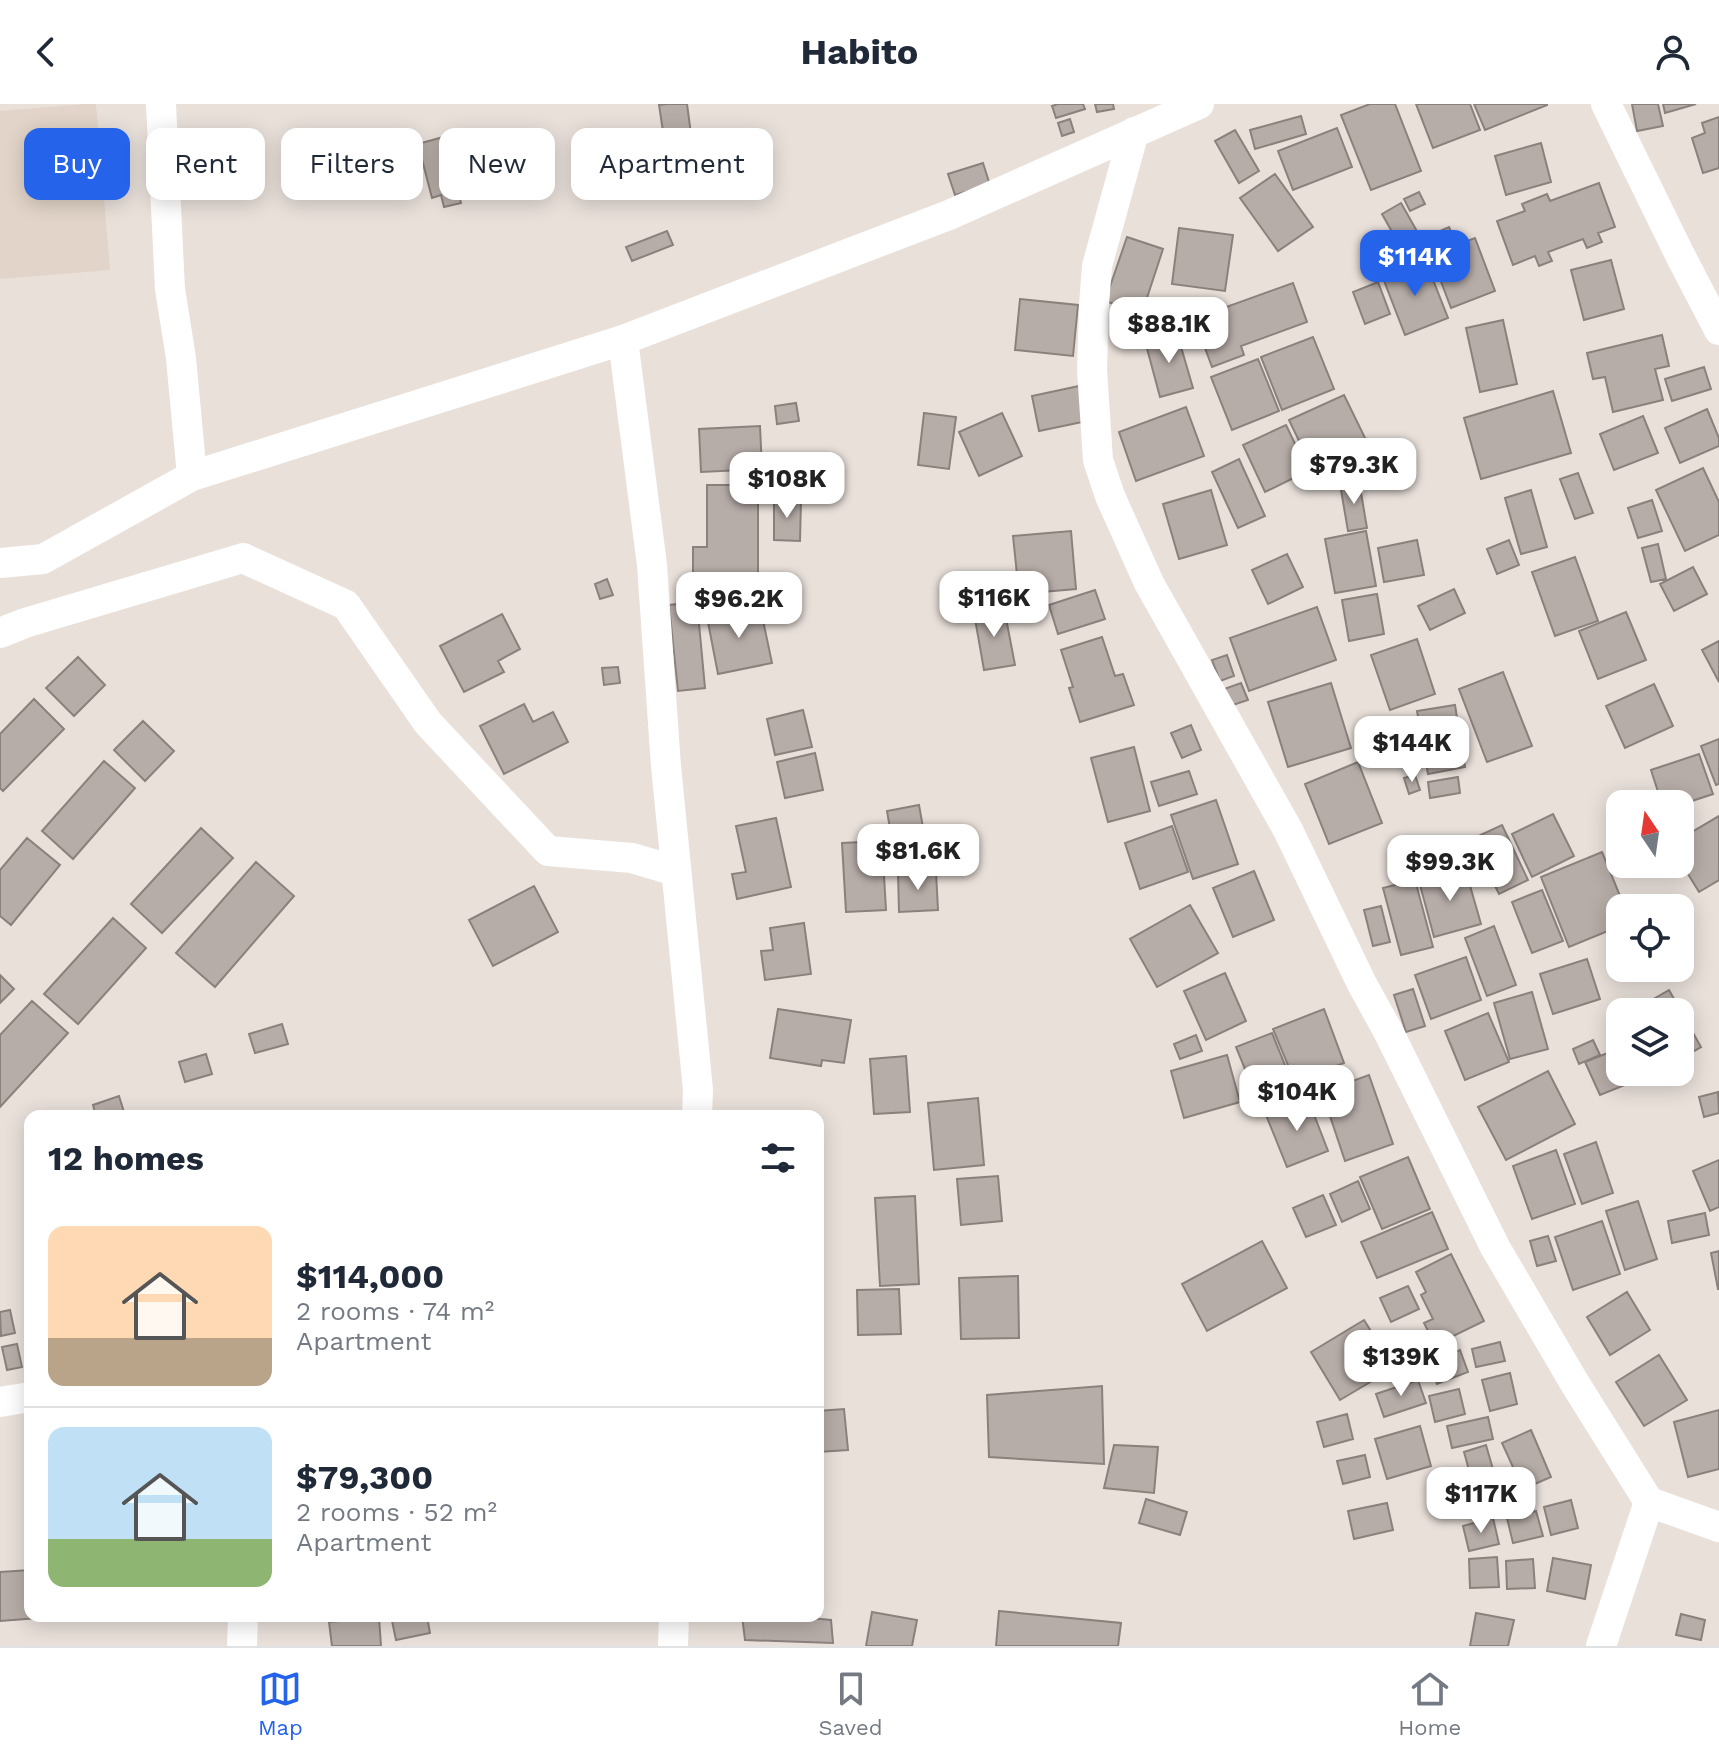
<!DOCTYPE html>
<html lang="en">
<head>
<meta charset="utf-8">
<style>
	:root { --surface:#fff; --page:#f6f6f7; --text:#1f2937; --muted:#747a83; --line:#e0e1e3; --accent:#2563eb }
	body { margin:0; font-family:"Work Sans",sans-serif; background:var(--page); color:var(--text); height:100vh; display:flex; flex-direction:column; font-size:30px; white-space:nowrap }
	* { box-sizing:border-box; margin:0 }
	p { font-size:26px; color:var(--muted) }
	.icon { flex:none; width:44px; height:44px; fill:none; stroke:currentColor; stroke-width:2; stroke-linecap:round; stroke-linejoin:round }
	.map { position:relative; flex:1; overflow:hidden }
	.drawer { position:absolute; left:24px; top:1006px; width:800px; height:512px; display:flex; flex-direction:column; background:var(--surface); border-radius:16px; box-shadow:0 4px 20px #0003 }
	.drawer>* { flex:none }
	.top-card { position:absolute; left:24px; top:24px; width:800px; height:72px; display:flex; gap:16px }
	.needle { width:52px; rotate:347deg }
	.tools { position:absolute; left:1606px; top:686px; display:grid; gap:16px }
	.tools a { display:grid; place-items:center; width:88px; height:88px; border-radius:16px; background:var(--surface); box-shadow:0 4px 20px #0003; font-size:40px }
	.price { position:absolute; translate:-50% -68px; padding:0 18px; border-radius:16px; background:#fff; color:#222; font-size:26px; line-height:52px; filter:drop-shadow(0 2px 4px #0008) }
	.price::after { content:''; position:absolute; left:50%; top:48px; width:24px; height:18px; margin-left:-12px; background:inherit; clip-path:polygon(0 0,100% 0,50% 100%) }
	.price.active { background:var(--accent); color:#fff }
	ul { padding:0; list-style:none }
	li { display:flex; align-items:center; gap:24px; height:200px; padding:0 24px }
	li+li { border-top:2px solid var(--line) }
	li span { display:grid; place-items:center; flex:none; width:224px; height:160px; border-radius:16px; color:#555 }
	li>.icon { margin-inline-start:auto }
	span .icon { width:96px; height:96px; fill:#fffc; stroke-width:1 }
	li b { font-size:34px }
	h2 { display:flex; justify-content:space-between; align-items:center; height:96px; padding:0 24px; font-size:34px }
	.tag { padding:0 28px; border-radius:16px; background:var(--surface); box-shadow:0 4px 20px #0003; font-size:28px; line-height:72px }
	.tag.active { background:var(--accent); color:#fff }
	header { display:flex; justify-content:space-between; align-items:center; height:104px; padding:0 24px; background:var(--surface); font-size:36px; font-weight:700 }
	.tab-bar { display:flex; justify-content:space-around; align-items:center; height:112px; border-top:2px solid var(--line); background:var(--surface); font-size:22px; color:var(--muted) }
	.tab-bar a { display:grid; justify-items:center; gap:4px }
	.tab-bar .active { color:var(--accent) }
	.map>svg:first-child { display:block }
</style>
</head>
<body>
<header><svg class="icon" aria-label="back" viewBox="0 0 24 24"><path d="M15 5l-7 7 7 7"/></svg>Habito<svg class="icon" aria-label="person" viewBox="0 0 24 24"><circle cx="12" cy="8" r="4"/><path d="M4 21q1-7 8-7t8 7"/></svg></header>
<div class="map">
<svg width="1719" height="1542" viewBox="0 0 1719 1542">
	<rect width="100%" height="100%" fill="#e9e0da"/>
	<path fill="#e2d4c8" d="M85,0H96L110,166L0,175V7Z"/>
	<path fill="#b7ada8" stroke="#8a817d" stroke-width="2" d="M668,0H687L691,30L664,34L659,1Z
		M1058,0H1083L1085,5L1056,14L1052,2Z
		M1095,0H1113L1114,5L1097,8Z
		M1370,0H1395L1421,67L1371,86L1341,11Z
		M1416,0H1470L1480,26L1433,44Z
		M1474,0H1547V1L1485,26Z
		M1632,0H1658L1663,22L1637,27Z
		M1663,0H1696L1665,9Z
		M1301,12L1306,30L1255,45L1250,26Z
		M1719,13V64L1703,69L1692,34L1705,29L1702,19Z
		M1070,15L1074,28L1062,32L1058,19Z
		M1337,24L1352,63L1293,86L1278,47Z
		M1235,26L1259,67L1239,79L1215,37Z
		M454,30L469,84L458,87L461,99L444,103L441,91L432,94L418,40Z
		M1541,39L1551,78L1506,91L1495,52Z
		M983,59L990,81L955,91L948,70Z
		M1275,70L1313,123L1278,147L1240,94Z
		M1599,79L1615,123L1598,129L1602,138L1587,144L1583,135L1548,148L1552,157L1539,162L1535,152L1513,161L1497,117L1525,107L1522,100L1547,90L1550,97Z
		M1419,88L1425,100L1410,107L1404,95Z
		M1401,99L1427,145L1408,156L1382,110Z
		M1449,123L1455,137L1436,146L1429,132Z
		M1179,124L1233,131L1225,187L1172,180Z
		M667,127L673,141L632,157L626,143Z
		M1127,133L1163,145L1142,209L1105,197Z
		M1475,134L1495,187L1451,204L1431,151Z
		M1611,156L1624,205L1584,216L1571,166Z
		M1426,158L1448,214L1405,231L1383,174Z
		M1378,178L1390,210L1365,220L1353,188Z
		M1293,179L1307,218L1241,242L1244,251L1212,263L1205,244L1226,235L1215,207Z
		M1020,195L1078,201L1073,252L1015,246Z
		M1169,207L1172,219L1159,222L1156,210Z
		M1184,209L1190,221L1181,226L1175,213Z
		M1503,216L1517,280L1480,288L1466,224Z
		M1177,229L1193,284L1160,293L1145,237Z
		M1662,231L1669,262L1655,265L1663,296L1613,308L1605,273L1593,275L1587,249Z
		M1313,233L1334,285L1282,306L1261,253Z
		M1258,255L1279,307L1232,326L1211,273Z
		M1704,263L1711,285L1672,297L1665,275Z
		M1079,282L1087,317L1039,327L1032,292Z
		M1553,287L1571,349L1481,375L1464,314Z
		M1344,291L1367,338L1312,364L1289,316Z
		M796,299L799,317L777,320L775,302Z
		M1186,303L1204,352L1136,377L1119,328Z
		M1707,305L1719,334V342L1680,359L1665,324Z
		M924,309L956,313L949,365L918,361Z
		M1002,309L1022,352L979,372L959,328Z
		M1643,312L1658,349L1614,366L1600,330Z
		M1286,321L1308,367L1265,388L1243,341Z
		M760,322L762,365L701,368L699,325Z
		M1239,355L1265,412L1238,424L1212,368Z
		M1703,364L1719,398V431L1685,447L1656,386Z
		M1578,369L1593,409L1575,415L1560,375Z
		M1359,377L1367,424L1348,427L1340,380Z
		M707,381H758V471H693V443H707Z
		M1211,386L1227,441L1179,455L1163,400Z
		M1531,386L1547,443L1521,450L1505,394Z
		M774,396H801L800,437L774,436Z
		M1652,396L1662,427L1638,434L1628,404Z
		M1071,427L1076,485L1019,490L1013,432Z
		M1366,427L1376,482L1335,489L1325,435Z
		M1417,436L1424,471L1384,478L1378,444Z
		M1509,436L1519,461L1497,470L1487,445Z
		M1658,440L1666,475L1651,478L1642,444Z
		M1287,450L1303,483L1268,500L1252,466Z
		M1575,453L1598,517L1555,532L1532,468Z
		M1693,463L1707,490L1674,507L1660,480Z
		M607,475L613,491L600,495L595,480Z
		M1454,485L1465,509L1430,526L1418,502Z
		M1095,486L1105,515L1058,530L1049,501Z
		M1377,490L1384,530L1349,537L1342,496Z
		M697,498L705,584L678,587L669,501Z
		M760,502L772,559L718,570L707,513Z
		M1317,503L1336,556L1249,587L1230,534Z
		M1004,504L1015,561L984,566L974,509Z
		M1626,508L1646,556L1598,575L1579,527Z
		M502,510L520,545L498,557L504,568L464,588L440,542Z
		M1102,533L1115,572L1123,570L1134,601L1080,618L1069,584L1073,583L1061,546Z
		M1417,535L1435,590L1390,606L1371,551Z
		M1719,537V578L1702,546Z
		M1227,551L1234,572L1220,577L1212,556Z
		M78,553L105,581L74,612L46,584Z
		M618,563L620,579L604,581L602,564Z
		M1503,568L1532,642L1487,658L1459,585Z
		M1241,579L1248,596L1230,602L1224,585Z
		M1331,579L1351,644L1288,663L1268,598Z
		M1654,580L1673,622L1625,644L1606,602Z
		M34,595L64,625L3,687L0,684V630Z
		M524,600L533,618L553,608L568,638L504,670L480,622Z
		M1455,601L1465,663L1428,670L1417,607Z
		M803,606L812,643L775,651L767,615Z
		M143,617L174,647L145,677L114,646Z
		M1191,621L1201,646L1182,654L1171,629Z
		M1719,635V680L1716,681L1701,642Z
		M1134,643L1150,707L1108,718L1091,654Z
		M815,649L823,686L785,694L777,658Z
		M1699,650L1713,690L1680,701L1662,700L1651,666Z
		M104,657L135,684L73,755L42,727Z
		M1358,658L1382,719L1329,740L1305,680Z
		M1189,667L1197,690L1159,702L1151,678Z
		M1415,671L1420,686L1409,690L1404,674Z
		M1458,673L1460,689L1430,694L1428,678Z
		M1216,696L1238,760L1193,775L1171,711Z
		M919,701L924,729L892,736L887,707Z
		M1553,710L1574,752L1532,773L1512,730Z
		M1719,712V776L1699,788L1680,757V735Z
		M776,714L791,783L737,795L732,770L746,768L736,722Z
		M1502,721L1528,776L1499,790L1472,735Z
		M1172,722L1188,768L1140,785L1125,739Z
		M201,724L233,754L162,829L131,800Z
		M27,734L60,761L11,821L0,812V766Z
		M882,737L886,806L846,808L842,739Z
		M1602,748L1625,804H1620V822L1569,843L1541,773Z
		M256,758L294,792L215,883L176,849Z
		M1465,764L1481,820L1434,833L1419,777Z
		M1254,767L1274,816L1233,833L1213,784Z
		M936,768L938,806L899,808L898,769Z
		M1415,776L1433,843L1401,851L1383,784Z
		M534,782L558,828L493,862L469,816Z
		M1542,786L1563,837L1532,849L1512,798Z
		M1190,801L1218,849L1157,883L1130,835Z
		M1381,802L1390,838L1373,842L1364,806Z
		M113,814L146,844L78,920L44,890Z
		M804,819L811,870L765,876L761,847L773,846L770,824Z
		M1494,822L1516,881L1487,892L1465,834Z
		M1466,853L1481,896L1431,915L1415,871Z
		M1587,855L1600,895L1553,910L1540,870Z
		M1225,869L1246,917L1206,936L1184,887Z
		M0,871L14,885L0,899Z
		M1413,885L1425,922L1406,928L1394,891Z
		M1669,886L1701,943L1680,955V908H1631Z
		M1532,888L1548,945L1510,955L1494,899Z
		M32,897L68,929L0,1003V931Z
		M778,905L851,916L844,959L822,956L821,962L770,954Z
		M1324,905L1344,959L1295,978L1273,925Z
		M1488,909L1509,958L1465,976L1445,927Z
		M282,920L288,940L255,949L249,930Z
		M1272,929L1289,971L1253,985L1236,943Z
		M1196,931L1202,947L1180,955L1174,940Z
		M1593,936L1600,951L1579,960L1573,945Z
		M1620,944V968H1632L1635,977L1600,991L1585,958Z
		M206,950L212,970L185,978L179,958Z
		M1227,951L1240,998L1184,1014L1171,967Z
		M906,952L910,1008L874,1010L870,955Z
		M1548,967L1575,1020L1506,1056L1478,1003Z
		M1369,971L1393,1040L1345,1057L1322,988Z
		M1718,988L1719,1009L1704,1013L1699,993Z
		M119,992L124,1008L111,1012H96L93,1001Z
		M978,994L984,1061L934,1066L928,999Z
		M1308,995L1328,1047L1287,1063L1266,1011Z
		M1596,1038L1613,1089L1582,1100L1564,1050Z
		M1556,1046L1575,1100L1532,1115L1513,1062Z
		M1408,1053L1430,1105L1382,1125L1360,1073Z
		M1719,1056V1103L1710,1107L1693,1067Z
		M998,1072L1002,1117L961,1121L957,1075Z
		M1358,1077L1370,1105L1342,1118L1330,1090Z
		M1323,1091L1336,1121L1306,1133L1293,1104Z
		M915,1092L919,1180L880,1182L875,1094Z
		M1638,1097L1657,1155L1625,1166L1606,1107Z
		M1432,1108L1448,1145L1377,1174L1361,1138Z
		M1705,1109L1709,1131L1672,1139L1668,1117Z
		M1602,1117L1620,1170L1573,1186L1555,1133Z
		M1548,1132L1556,1157L1537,1162L1530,1137Z
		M1262,1137L1287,1184L1207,1227L1182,1180Z
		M1719,1147V1185H1718L1711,1149Z
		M1451,1150L1484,1217L1435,1241L1424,1219L1433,1215L1421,1191L1426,1188L1416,1168Z
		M1018,1172L1019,1234L961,1235L959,1174Z
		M1408,1182L1419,1205L1391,1218L1380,1194Z
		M899,1185L901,1230L858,1231L857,1186Z
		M1627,1188L1650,1226L1610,1251L1587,1213Z
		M10,1206L15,1229L1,1232L0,1208Z
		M1364,1216L1394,1264L1340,1296L1311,1248Z
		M1500,1238L1505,1257L1476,1263L1472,1245Z
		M17,1240L22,1263L7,1266L2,1243Z
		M1460,1246L1468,1268L1437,1280L1428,1259Z
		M1659,1251L1687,1296L1644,1322L1616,1278Z
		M1510,1269L1517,1300L1490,1307L1482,1276Z
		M1418,1276L1426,1299L1384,1313L1376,1290Z
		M1102,1282L1104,1360L989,1353L987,1291Z
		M1459,1285L1465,1310L1435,1318L1429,1292Z
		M844,1305L848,1346L818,1348V1307Z
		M1719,1306V1365L1688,1373L1674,1318Z
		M1347,1310L1353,1335L1324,1343L1317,1318Z
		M1488,1313L1493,1335L1452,1344L1447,1322Z
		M1420,1322L1431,1362L1387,1375L1375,1335Z
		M1531,1326L1551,1373L1523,1385L1502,1339Z
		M1114,1341L1158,1343L1154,1389L1104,1384Z
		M1486,1341L1501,1393L1478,1399L1464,1348Z
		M1365,1351L1370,1373L1343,1380L1337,1357Z
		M1146,1395L1187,1408L1180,1431L1139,1419Z
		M1571,1396L1578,1424L1551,1431L1544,1403Z
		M1387,1399L1393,1426L1354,1435L1348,1407Z
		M1536,1407L1543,1432L1513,1439L1507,1414Z
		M1493,1414L1499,1440L1469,1447L1463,1422Z
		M1497,1453L1499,1483L1470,1484L1469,1455Z
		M1553,1454L1591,1461L1585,1495L1547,1487Z
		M1533,1455L1535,1484L1507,1485L1506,1457Z
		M30,1466V1512H38V1514L0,1517V1468Z
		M999,1507L1121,1519L1118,1542H996Z
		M872,1508L917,1516L912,1542H866Z
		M1476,1509L1514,1516L1508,1542H1470Z
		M1681,1510L1705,1516L1701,1536L1676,1531Z
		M391,1512H427L430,1529L396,1536Z
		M742,1512H789L831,1516L833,1539L745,1536Z
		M379,1513L381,1542H332L329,1518Z"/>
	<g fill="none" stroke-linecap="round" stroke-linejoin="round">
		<path stroke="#fff" stroke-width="30" d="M161,0L170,185L181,254L192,372
			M1606,0L1680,151L1719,226
			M1134,28L1097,162L1094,201L1092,266L1098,356L1110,392L1149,479L1288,726L1362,880L1388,927L1495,1143L1574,1278L1649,1398L1719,1423
			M623,236L652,461L666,662L698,986L697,1012
			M0,459L43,455L192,372L623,236L949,111L1199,0
			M0,529L25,519L243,454L346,501L428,619L548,747L632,754L676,767
			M0,1298L30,1293
			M242,1542L243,1512
			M673,1542L674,1512
			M1601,1542L1649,1398"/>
	</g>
</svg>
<div class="tools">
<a><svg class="needle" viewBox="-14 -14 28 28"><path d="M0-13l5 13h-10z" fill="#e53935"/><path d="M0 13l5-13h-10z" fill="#747a83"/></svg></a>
<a><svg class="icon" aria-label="locate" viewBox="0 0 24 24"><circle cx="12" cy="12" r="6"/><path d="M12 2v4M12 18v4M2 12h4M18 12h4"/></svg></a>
<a><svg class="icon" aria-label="layers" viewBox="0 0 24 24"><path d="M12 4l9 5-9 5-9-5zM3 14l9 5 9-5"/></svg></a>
</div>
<b class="price active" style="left:1415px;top:194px">$114K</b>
<b class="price" style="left:1169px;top:261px">$88.1K</b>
<b class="price" style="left:1354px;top:402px">$79.3K</b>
<b class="price" style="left:787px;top:416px">$108K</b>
<b class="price" style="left:994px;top:535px">$116K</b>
<b class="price" style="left:739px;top:536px">$96.2K</b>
<b class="price" style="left:1412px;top:680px">$144K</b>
<b class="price" style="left:918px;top:788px">$81.6K</b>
<b class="price" style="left:1450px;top:799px">$99.3K</b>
<b class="price" style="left:1297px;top:1029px">$104K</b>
<b class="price" style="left:1401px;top:1294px">$139K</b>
<b class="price" style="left:1481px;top:1431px">$117K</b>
<div class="top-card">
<a class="tag active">Buy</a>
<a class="tag">Rent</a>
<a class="tag">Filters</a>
<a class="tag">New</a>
<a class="tag">Apartment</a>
</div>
<section class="drawer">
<h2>12 homes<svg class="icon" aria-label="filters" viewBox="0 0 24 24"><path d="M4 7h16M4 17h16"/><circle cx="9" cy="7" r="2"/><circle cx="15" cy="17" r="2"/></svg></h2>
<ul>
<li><span style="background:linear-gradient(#ffd9b3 70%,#b9a48a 0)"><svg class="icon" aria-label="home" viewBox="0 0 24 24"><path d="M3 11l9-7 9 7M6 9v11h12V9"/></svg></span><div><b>$114,000</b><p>2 rooms · 74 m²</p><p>Apartment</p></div></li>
<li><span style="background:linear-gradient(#bfe0f5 70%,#8fb573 0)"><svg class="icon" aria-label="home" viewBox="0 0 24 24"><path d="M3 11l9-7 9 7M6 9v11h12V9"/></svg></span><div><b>$79,300</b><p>2 rooms · 52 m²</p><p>Apartment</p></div></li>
</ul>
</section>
</div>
<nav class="tab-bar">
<a class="active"><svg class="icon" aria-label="map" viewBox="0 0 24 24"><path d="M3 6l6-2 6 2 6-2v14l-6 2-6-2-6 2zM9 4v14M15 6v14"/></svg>Map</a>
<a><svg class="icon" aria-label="saved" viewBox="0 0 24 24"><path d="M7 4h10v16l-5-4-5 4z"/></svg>Saved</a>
<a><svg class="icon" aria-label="home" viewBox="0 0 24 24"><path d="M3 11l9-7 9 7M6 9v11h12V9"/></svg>Home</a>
</nav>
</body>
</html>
